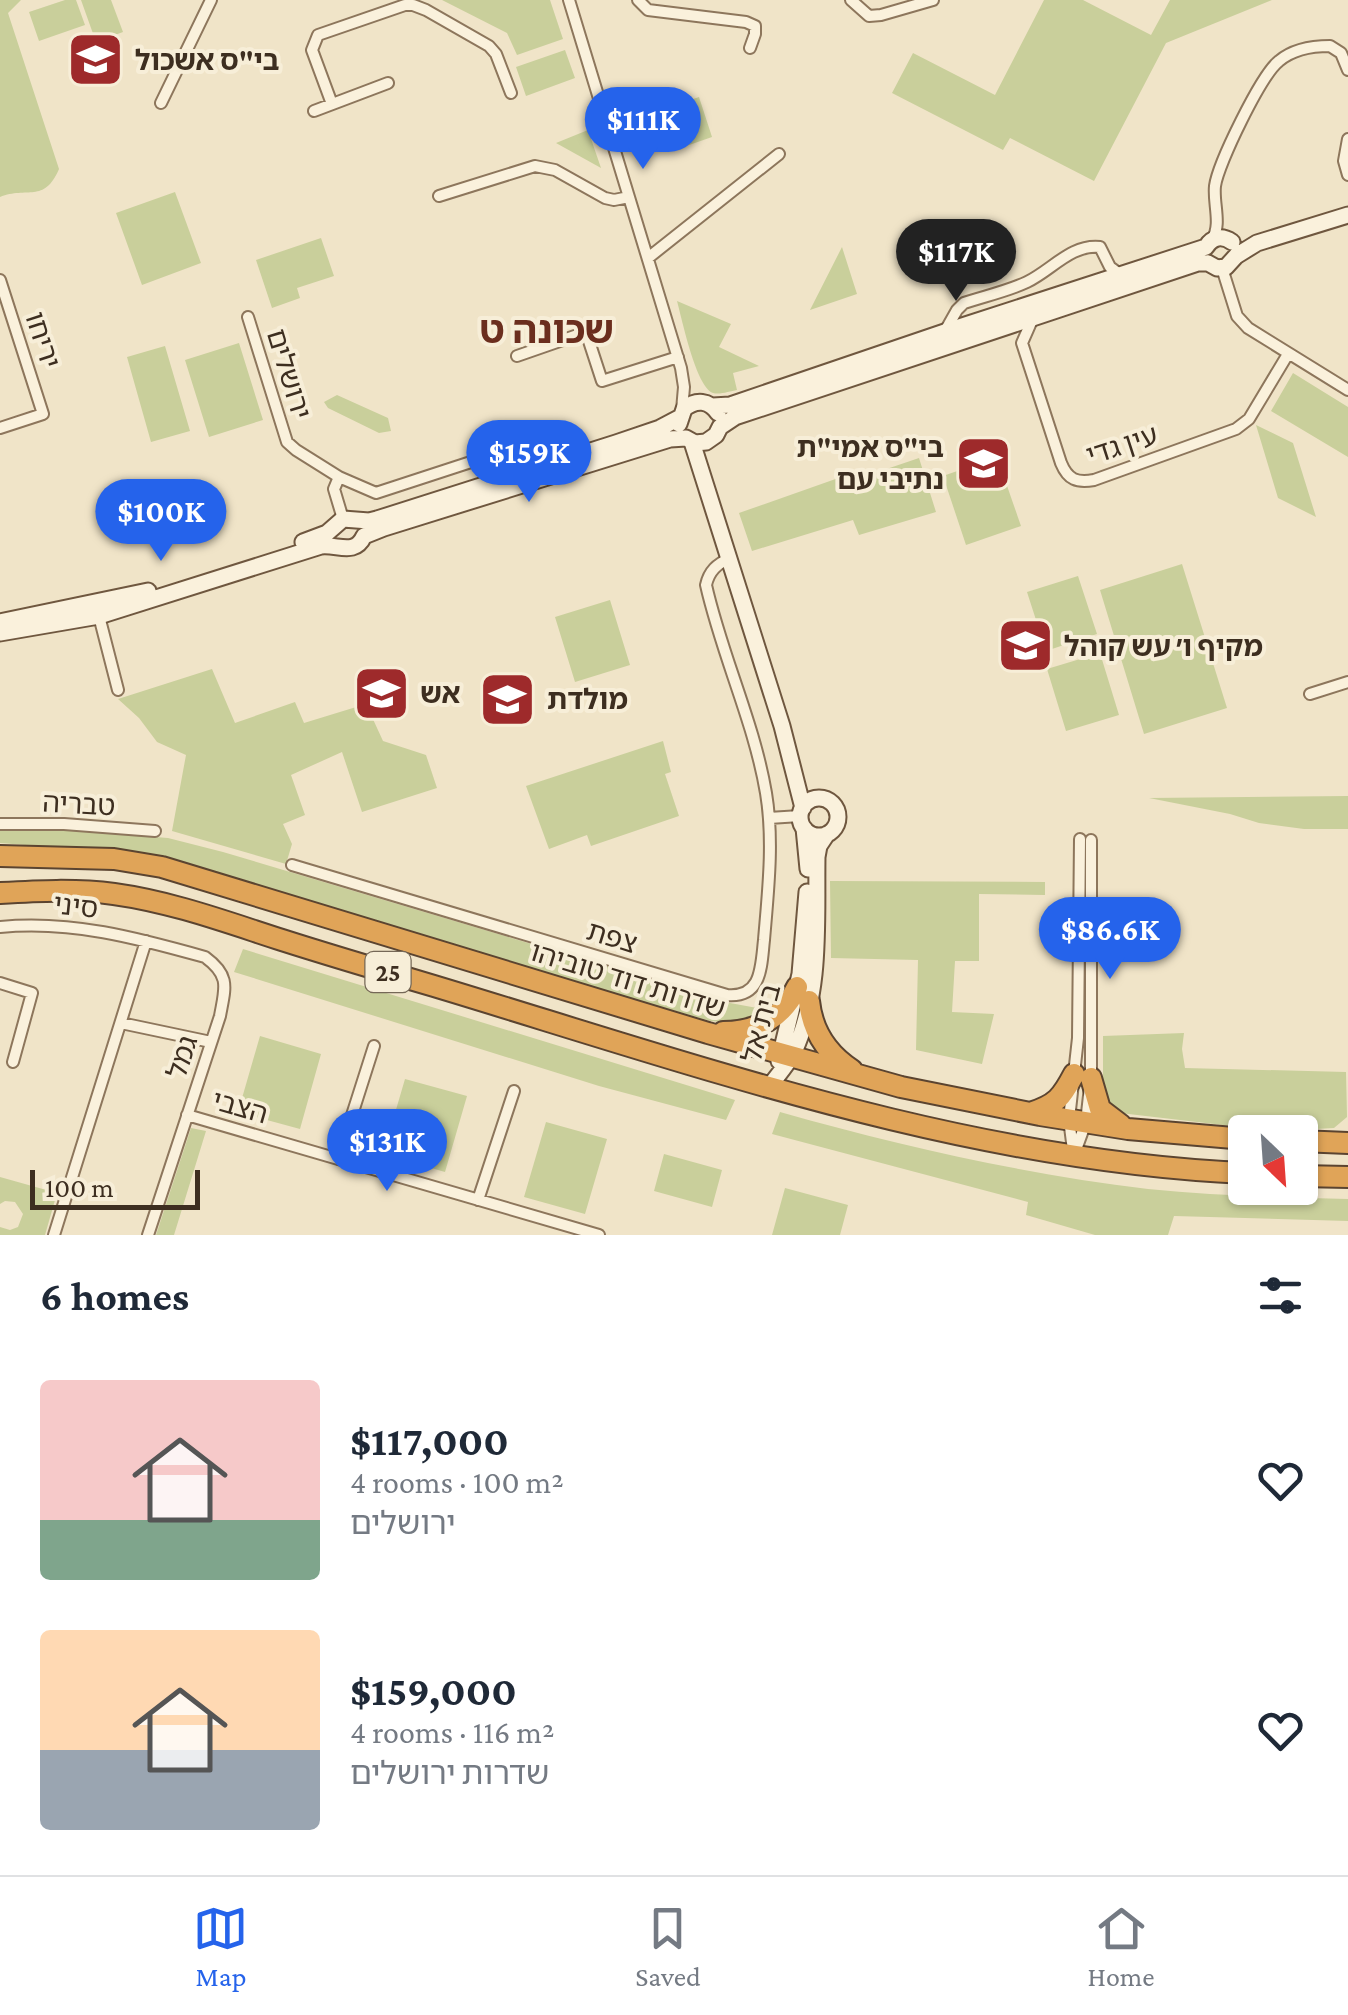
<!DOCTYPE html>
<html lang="en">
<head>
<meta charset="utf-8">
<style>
	:root { --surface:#fff; --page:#f6f6f7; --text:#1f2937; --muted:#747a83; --line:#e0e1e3; --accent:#2563eb }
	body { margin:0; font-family:"Crimson Pro","Noto Sans Hebrew",serif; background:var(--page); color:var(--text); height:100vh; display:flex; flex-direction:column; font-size:38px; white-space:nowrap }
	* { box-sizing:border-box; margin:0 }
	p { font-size:32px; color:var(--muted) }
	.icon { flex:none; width:55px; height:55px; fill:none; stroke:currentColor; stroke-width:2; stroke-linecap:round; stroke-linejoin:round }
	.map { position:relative; height:1235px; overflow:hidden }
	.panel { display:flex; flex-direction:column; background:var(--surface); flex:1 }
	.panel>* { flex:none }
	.needle { width:65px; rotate:155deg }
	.fabs { position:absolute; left:1228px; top:1115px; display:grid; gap:20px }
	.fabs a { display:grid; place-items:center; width:90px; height:90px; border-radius:10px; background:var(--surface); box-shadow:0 2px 8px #0004; font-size:50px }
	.scale { position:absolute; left:30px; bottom:25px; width:170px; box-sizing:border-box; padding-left:10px; border:5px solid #3d2e20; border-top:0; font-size:28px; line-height:35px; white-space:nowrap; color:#3d2e20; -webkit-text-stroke:8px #f7eed8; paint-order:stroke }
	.price { position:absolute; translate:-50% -85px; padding:0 22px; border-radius:35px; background:var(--accent); color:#fff; font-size:32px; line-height:65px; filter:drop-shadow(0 2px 5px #0008) }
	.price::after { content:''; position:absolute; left:50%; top:60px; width:30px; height:22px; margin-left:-15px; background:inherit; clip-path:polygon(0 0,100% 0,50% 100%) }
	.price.on { background:#222; color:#fff }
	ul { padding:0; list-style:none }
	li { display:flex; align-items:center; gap:30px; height:250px; padding:0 40px }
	li span { display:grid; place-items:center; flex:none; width:280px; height:200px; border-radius:10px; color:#555 }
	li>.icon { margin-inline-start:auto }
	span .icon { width:120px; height:120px; fill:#fffc; stroke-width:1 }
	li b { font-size:42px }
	h2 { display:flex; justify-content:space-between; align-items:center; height:120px; padding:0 40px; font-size:42px }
	.menu { display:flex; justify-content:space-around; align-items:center; height:140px; border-top:2px solid var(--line); background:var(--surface); font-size:28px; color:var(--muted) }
	.menu a { display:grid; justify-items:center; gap:5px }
	.menu .on { color:var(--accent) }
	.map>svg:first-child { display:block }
</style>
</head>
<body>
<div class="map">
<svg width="1348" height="1235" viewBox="0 0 1348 1235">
	<rect width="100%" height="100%" fill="#f0e4c8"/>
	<path fill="#c9cf9b" d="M0,0H21L8,13L59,169C44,204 27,186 0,197Z
		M65,0H76L85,25L39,41L29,12Z
		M81,0H111L123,32L96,42Z
		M442,0H550L563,39L517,55L507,33Z
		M1044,0H1083L1151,35L1170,0H1272L1166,43L1094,181L1010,138L1003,150L892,93L913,53L995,95Z
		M565,50L575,78L526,96L516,67Z
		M699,97L712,137L672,151L658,111Z
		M588,130L601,168L556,143Z
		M175,192L201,263L142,285L116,213Z
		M321,238L334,276L297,288L300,298L272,308L256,260Z
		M842,247L857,294L810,310Z
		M677,301L731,324L719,347L759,366L733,373L737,390C730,391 720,395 713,393C696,387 682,319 677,301Z
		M239,343L263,420L209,437L185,360Z
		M165,346L190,431L151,442L127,357Z
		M1293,373L1348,407V457L1271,411Z
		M337,395L388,418L391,431L379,433L328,408L324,402Z
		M1256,425L1293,443L1316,517L1278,498Z
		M997,457L1021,526L966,545L943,476Z
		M919,458L936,512L859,535L853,520L752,551L739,513L861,470L863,477Z
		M1182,564L1227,708L1144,734L1100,590Z
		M1078,576L1097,634L1046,651L1027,592Z
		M610,600L630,665L575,682L555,617Z
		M1100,653L1119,715L1066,731L1047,669Z
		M212,669L235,723L295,702L304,723L366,704L383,741L426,755L437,788L362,812L342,752L291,775L305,815L283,824L292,844L286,864L172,831L186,755L157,742L139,718L118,699Z
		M663,741L671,772L665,774L679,816L591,846L587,835L549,849L526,786Z
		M1348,796V829H1304L1259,823L1230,814L1149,798Z
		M44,828L168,838L223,852L730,1003L768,1010C750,1023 731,1023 710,1021L293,900L114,852L0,843V830Z
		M830,881L1045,882V895L979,894V961H955L952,1012L994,1014L982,1064L916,1050L918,960L831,958Z
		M243,949L735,1100L726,1120L599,1086L234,972Z
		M1184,1033L1182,1049L1185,1068L1346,1072L1347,1117L1334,1128L1316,1129L1240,1127L1120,1113L1107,1101L1103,1086V1036Z
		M260,1036L321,1054L300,1129L238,1112Z
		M405,1079L467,1096L445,1172L383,1154Z
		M780,1112C900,1146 1024,1174 1148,1189C1214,1196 1282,1197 1348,1199V1221L1174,1216L1168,1235H1095L1026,1215L1028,1202L772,1134Z
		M546,1122L607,1139L585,1214L524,1197Z
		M191,1128L206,1131L174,1235H156Z
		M664,1154L722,1170L712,1207L654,1191Z
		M0,1177L57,1193L45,1235H0V1227L10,1230L18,1227L23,1214L15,1202L5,1201L0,1204Z
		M785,1188L848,1205L840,1235H772Z"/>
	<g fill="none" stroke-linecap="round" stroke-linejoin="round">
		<defs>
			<path id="street" d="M569,0L681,368L684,387L682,410
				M638,0L648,10L746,22L755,26V34L750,48
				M851,0L869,16L881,15L933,0
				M161,103L211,0
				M332,104L312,50L318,35L405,5H413L426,10L489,46L496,54L511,93
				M314,111L388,83
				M1348,139L1344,161L1348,175
				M439,196L535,166L555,170L605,198L614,200L629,197
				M1212,240C1222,224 1213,204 1215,186C1218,164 1261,75 1279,61C1293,49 1312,46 1330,46L1341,53L1348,70
				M648,258L779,154
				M1222,268L1237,316L1248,328L1348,390
				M0,280L43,414L0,428
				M248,317L287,442L296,450L339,477L334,489L343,519
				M1033,318L1022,343L1061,463C1068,480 1077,483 1094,480L1236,429L1249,419L1288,354
				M944,333L957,310L964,303C985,296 1008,291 1027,282C1052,270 1071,244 1100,247L1110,267L1121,275
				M517,356L586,332L602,381L678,357
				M339,477L376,493L474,461
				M99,616L118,690
				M1310,694L1348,682
				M769,818L800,816
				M0,824H64L155,831
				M292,865L727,995C762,998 761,967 764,940C768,892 774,841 766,793C754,722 722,656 706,585C709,571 717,564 730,558
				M0,927C71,920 137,938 205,957C231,976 225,988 220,1016L148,1235
				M0,983L32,993L13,1062
				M121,1023L211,1042
				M187,1115L599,1235
				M1073,1150L1069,1119L1078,1038L1080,839
				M1074,1155L1086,1122L1091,1078V840
				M338,1159L374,1046
				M478,1200L514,1091
				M54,1235L146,941"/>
			<path id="secondary" d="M1208,263L1217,268L1226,267L1236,256L1257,243L1348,215
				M713,406L730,405L962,326L1206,247C1212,237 1222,235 1232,242
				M679,424L684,409C696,399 709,400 718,413
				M692,442L782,726L803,808
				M303,542L327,533L343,519L369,521L377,519L616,443L660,428L679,418
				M0,622L148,591
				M0,633L99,616L321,546C338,544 355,556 364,536L384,528L670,439L686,438L695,443L706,442L716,435L720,427L735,417L1198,263H1208
				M800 817a19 19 0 1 1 38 0a19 19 0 1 1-38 0Z
				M804,828L808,869
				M779,1061L800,974L807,892
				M770,1086C777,1076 787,1065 793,1054C822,993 816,922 817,857L819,846L827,834"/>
			<path id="highway" d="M0,856L114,859L162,867L708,1033L901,1087L1040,1115L1128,1129L1245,1139
				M0,893C37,891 77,889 114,894C172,902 226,922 282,940C332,956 383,971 434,986C699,1066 967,1161 1245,1173
				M809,1001C812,1031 826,1053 852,1070
				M723,1032C756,1032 783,1018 797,987
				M1091,1078L1100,1109L1121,1125
				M1030,1113C1056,1105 1062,1097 1074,1074
				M1300,1141L1348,1143
				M1300,1176L1348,1177"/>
		</defs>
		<use href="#street" stroke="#8d765c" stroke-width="14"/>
		<use href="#secondary" stroke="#6f573f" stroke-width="19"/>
		<use href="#highway" stroke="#5b4430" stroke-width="24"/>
		<use href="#street" stroke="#faf1dc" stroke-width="10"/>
		<use href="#secondary" stroke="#faf1dc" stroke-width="15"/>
		<use href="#highway" stroke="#e0a458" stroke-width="20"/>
	</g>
	<defs>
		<symbol id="school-square" viewBox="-11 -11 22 22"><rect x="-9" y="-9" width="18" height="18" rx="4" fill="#9e2a2b" stroke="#f7eed8"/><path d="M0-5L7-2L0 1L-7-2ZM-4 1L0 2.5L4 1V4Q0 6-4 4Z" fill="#fff"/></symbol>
	</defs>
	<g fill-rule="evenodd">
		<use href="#school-square" x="64" y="28" width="63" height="63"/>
		<use href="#school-square" x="952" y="432" width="63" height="63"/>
		<use href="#school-square" x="994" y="614" width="63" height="63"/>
		<use href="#school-square" x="350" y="662" width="63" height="63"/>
		<use href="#school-square" x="476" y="668" width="63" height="63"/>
	</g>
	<g text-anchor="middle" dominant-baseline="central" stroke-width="8" stroke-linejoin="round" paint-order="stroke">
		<rect fill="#f7eed8" stroke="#756857" stroke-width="2.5" x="365.5" y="952" width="45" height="40" rx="8"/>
		<g font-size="25" font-weight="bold" fill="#3d2e20">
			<text x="388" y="972">25</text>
		</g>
		<g font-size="28" font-weight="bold" fill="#3d2e20" stroke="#f7eed8" text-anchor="start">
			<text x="135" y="60">בי"ס אשכול</text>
			<text x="944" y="447" text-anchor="end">בי"ס אמי"ת<tspan x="944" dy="32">נתיבי עם</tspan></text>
			<text x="1064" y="646">מקיף ו׳ עש קוהל</text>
			<text x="420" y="693">אש</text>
			<text x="547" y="699">מולדת</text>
		</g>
		<g font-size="28" fill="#3d2e20" stroke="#f7eed8">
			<text transform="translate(43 340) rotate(72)">יריחו</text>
			<text transform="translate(289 374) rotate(73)">ירושלים</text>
			<text transform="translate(1122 445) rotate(-18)">עין גדי</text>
			<text transform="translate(79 804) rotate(3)">טבריה</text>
			<text transform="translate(76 906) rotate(6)">סיני</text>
			<text transform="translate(612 937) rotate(17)">צפת</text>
			<text transform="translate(628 980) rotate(17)">שדרות דוד טוביהו</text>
			<text transform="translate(761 1023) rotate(-75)">בית אל</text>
			<text transform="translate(182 1057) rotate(-72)">גמל</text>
			<text transform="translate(240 1107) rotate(16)">הצבי</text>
		</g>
		<g font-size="38" font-weight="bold" fill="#6b2e1e" stroke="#f7eed8">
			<text x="547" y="330">שכונה ט</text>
		</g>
	</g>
</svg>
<div class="fabs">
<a><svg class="needle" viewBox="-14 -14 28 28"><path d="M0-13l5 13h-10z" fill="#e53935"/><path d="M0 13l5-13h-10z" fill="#747a83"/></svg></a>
</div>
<div class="scale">100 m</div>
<b class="price" style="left:643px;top:172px">$111K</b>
<b class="price on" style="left:956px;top:304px">$117K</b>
<b class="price" style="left:529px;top:505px">$159K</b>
<b class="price" style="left:161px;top:564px">$100K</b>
<b class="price" style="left:1110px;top:982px">$86.6K</b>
<b class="price" style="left:387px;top:1194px">$131K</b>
</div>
<section class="panel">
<h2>6 homes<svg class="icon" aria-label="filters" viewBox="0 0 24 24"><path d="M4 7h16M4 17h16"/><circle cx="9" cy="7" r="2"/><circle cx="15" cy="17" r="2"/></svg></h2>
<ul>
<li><span style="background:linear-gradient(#f6c9c9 70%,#7fa58c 0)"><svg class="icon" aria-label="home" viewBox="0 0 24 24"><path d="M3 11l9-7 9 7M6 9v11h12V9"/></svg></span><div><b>$117,000</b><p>4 rooms · 100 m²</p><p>ירושלים</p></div><svg class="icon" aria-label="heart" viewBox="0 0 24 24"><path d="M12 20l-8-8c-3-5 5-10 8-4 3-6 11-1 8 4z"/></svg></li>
<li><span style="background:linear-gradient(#ffd9b3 60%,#9aa5b1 0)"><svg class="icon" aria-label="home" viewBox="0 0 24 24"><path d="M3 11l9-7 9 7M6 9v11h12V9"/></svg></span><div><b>$159,000</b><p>4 rooms · 116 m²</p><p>שדרות ירושלים</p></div><svg class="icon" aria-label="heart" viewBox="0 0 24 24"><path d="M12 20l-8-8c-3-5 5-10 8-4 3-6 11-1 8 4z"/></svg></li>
</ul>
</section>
<nav class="menu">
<a class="on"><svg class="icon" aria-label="map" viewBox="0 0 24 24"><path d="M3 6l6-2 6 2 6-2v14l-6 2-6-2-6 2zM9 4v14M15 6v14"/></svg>Map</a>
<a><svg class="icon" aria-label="saved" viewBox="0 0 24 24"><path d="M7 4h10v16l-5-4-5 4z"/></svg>Saved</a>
<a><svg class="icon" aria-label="home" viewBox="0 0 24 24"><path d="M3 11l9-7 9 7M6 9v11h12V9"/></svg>Home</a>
</nav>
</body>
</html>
